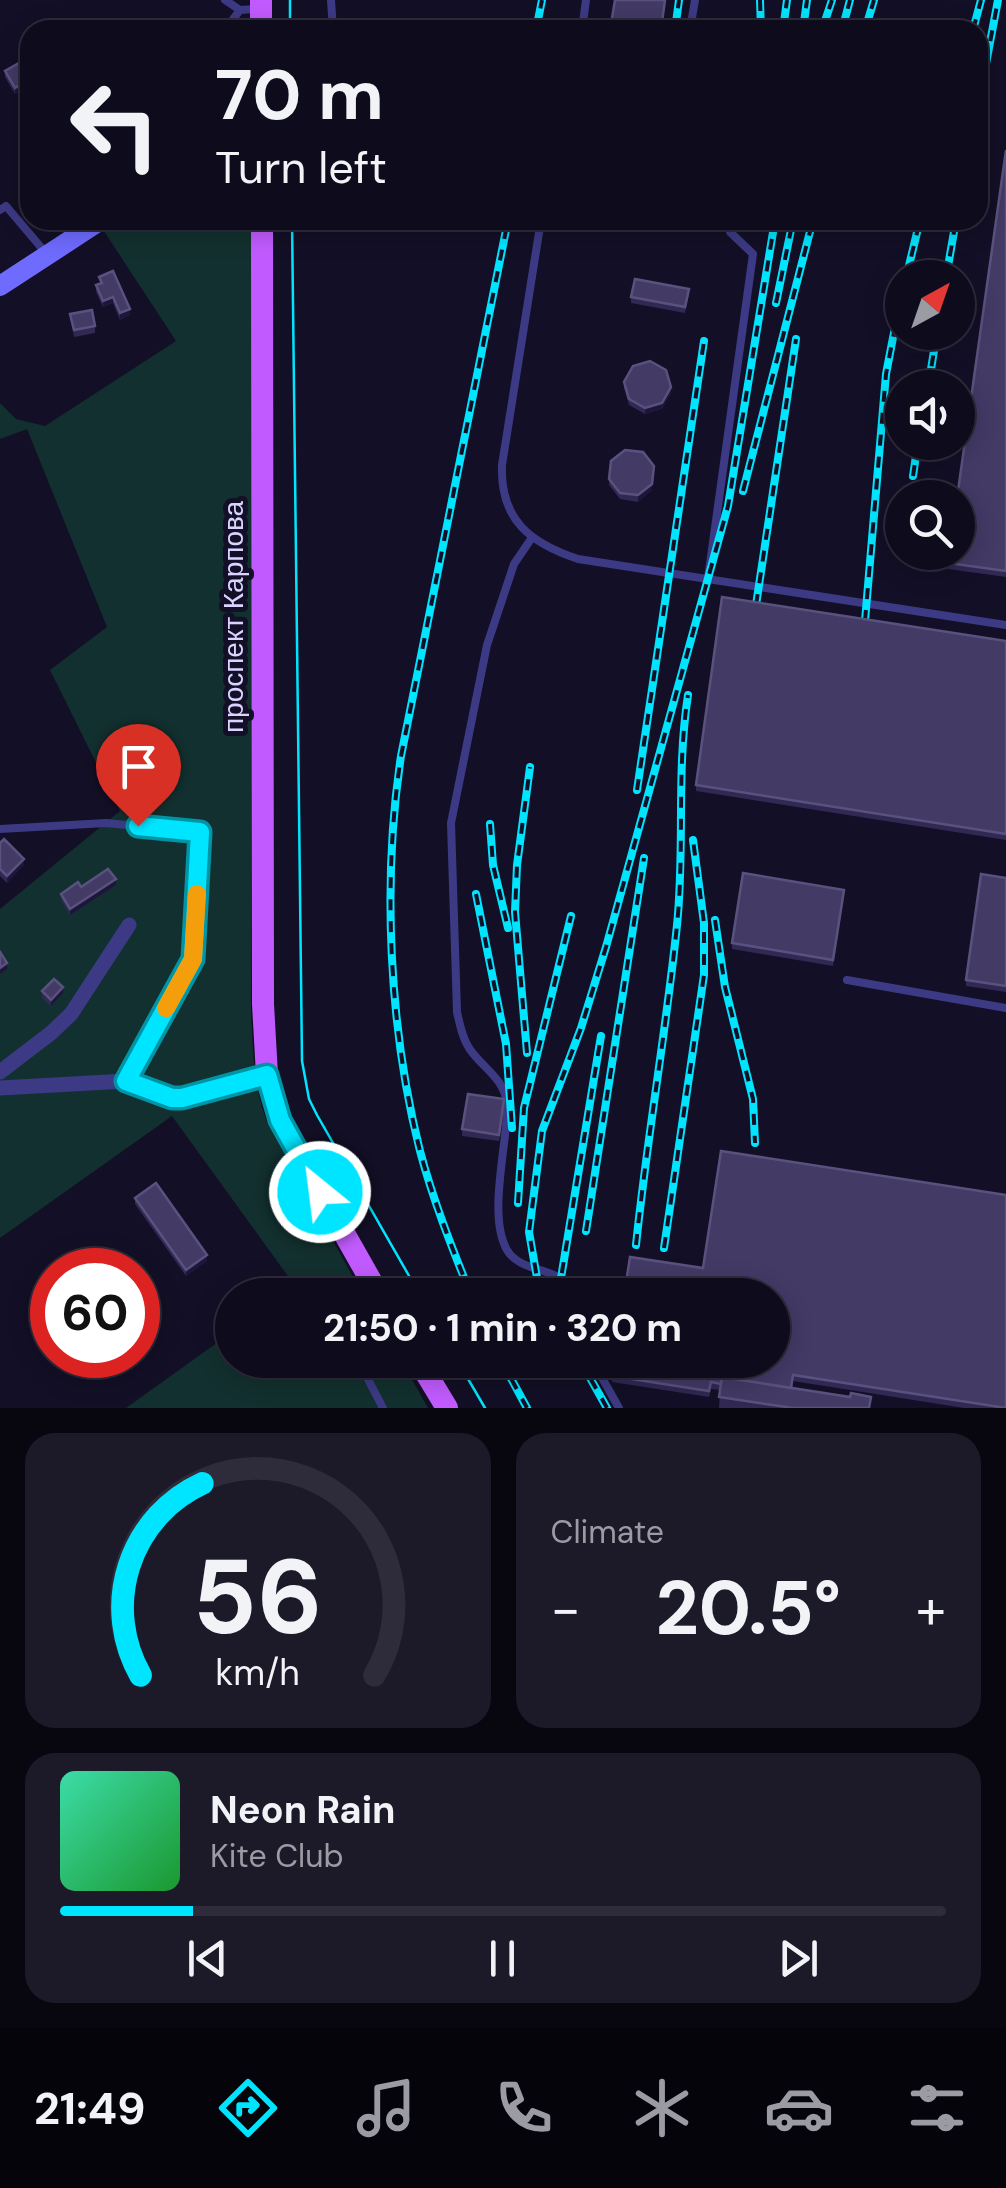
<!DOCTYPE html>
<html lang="en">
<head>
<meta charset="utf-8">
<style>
	:root { --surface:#0e0b1c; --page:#1c1929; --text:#f1f3f6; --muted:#9b9ba3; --line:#2e2b3b; --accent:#00e5ff }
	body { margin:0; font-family:"DM Sans",sans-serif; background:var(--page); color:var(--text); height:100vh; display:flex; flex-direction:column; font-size:38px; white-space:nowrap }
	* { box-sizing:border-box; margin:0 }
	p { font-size:32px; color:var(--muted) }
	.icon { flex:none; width:55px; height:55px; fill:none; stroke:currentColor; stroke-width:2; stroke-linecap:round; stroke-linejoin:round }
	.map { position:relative; height:1408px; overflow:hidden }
	.side { display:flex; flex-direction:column; gap:25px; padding:25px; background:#08060f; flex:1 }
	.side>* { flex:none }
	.guide { position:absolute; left:20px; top:20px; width:968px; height:210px; border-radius:30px; box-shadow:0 5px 25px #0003,0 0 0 2px var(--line); background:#0e0b1c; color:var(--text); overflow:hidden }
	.needle { width:65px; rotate:40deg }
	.tools { position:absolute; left:885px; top:260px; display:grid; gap:20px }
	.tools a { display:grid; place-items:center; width:90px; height:90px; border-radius:50%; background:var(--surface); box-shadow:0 5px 25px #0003,0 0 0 2px var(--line); font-size:50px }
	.speed { position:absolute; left:30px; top:1248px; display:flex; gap:20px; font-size:50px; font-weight:700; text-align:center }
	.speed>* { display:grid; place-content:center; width:130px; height:130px; border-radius:50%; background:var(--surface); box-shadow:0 5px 25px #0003,0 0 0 2px var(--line); line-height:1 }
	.speed .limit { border:15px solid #d22; background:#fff; color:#111 }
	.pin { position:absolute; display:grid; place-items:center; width:85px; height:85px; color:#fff; margin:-102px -42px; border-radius:50% 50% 50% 0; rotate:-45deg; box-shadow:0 0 10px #0007 }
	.pin .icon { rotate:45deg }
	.me { position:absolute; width:110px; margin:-55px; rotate:331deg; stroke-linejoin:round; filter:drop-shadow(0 0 8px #0008) }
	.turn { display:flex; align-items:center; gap:35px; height:210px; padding:0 30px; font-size:45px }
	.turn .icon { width:130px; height:130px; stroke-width:2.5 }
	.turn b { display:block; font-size:70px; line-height:85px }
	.big { font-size:75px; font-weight:700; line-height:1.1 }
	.side .tile { flex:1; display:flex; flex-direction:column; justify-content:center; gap:15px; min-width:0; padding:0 35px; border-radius:30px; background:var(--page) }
	.side .dial { align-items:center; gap:0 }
	.dial svg { height:260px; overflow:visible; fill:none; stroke:var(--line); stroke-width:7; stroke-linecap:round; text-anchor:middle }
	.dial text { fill:var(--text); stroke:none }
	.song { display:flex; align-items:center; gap:30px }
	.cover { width:120px; height:120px; border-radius:15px; background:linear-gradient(135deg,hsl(160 70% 55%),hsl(130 70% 35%)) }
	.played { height:10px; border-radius:5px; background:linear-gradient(90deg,var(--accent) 15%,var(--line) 15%) }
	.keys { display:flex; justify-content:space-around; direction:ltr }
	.heat { display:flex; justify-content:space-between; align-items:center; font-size:55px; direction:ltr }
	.side .tiles { flex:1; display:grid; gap:25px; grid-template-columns:1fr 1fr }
	.tile:last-child { grid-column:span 2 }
	.trip { position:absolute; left:215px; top:1278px; width:575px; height:100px; border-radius:50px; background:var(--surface); box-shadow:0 5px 25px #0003,0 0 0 2px var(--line); font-weight:700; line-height:100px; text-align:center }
	.tabs { display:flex; height:160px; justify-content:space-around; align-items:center; background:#06040b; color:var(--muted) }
	.tabs .icon { width:70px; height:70px }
	.tabs .current { color:var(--accent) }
	.tabs b { font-size:45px; color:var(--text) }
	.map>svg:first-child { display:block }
</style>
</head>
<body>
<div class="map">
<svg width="1006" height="1408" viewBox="0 0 1006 1408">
	<rect width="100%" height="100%" fill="#130f26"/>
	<path fill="#12302f" d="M101,220H254L251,1011C253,1049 253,1086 267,1121L363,1295H284L295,1286L172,1116L0,1238V909L120,811L50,670L107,627L27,429L0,439V403L16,419L45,426L176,341L98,222Z
		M232,1332V1360H401L428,1408H126Z"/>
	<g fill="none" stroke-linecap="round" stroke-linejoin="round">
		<path stroke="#3d3a85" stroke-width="8" d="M225,0L240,10L256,9
			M331,0L333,30
			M225,30L240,10
			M582,30L586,0
			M690,30L695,0
			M0,210L6,206L45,252
			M541,220L502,465C500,520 530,543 578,559L1006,625
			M531,539L514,564L487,645L451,823L457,1012C460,1025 462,1037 469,1048C481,1067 506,1079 507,1105C508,1143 487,1215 507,1250C521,1275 564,1265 574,1295
			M708,578L753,254L730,232L731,220
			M0,829L106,823L200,832L193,959L126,1080
			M847,980L1006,1008
			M324,1293L325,1295
			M358,1360L383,1408
			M592,1360L619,1408"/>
		<path stroke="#3d3a85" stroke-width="15" d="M0,1072L51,1033L71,1014L129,925
			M0,1088L126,1081L172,1098H182L267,1075"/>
		<path stroke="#6f6bff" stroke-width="20" d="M0,286L101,220"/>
		<path stroke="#c25bff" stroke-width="22" d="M261,0V30
			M262,220L263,1004L267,1075L280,1120L379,1295
			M418,1360L447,1408"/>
		<path stroke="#00e5ff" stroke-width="2.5" d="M290,0V30
			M292,220L302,1061L309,1099L317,1115L420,1295
			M457,1360L485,1408"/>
		<defs>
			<path id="rail" d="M760,0L761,30
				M536,30L542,0
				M675,30L679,0
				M783,30L787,0
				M803,30L807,0
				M822,30L832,0
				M842,30L850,0
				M865,30L874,0
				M973,30L981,0
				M978,106L998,0
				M906,278L920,220
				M946,278L956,220
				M776,303L793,220
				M928,388L937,332
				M913,476L918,442
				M743,491L813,220
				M756,605L796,339
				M865,621L886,374L902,291
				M637,790L704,341
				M490,824L493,865L508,928
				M476,894L506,1044L512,1128
				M715,920L725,987L753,1099L755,1143
				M527,1053L515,912L517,865L530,767
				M518,1203L524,1108L571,916
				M586,1231L644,858
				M636,1245C647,1138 666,1032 677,925C685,849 676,772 688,695
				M664,1248L704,975V923L693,840
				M471,1295C452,1248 433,1200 420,1151C389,1028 382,881 401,756L508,220
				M540,1295L529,1232L542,1131L581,1028L606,947L728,506L775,220
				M562,1295L561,1278L601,1036
				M501,1360L527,1408
				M580,1360L607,1408"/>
		</defs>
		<use href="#rail" stroke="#00e5ff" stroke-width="8"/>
		<use href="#rail" stroke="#130f26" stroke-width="4" stroke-dasharray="11" stroke-linecap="butt"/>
	</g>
	<path fill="#312854" d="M5,71L28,86L15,94L5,77Z
		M1006,150V577L948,569Z
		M99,277L130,315L120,320L113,303L103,307L96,292V285L100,284Z
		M689,295L685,313L631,303V297Z
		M70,314L95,326V333L74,337Z
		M624,382L671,393L662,409L645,414L629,405L624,388Z
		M609,479L652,490L638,502L620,499L609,485Z
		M1006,641V840L696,791V785Z
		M0,843L24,865L7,883L0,876Z
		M1006,878V992L966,986V980Z
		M116,885L70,915L61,900V894L81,887Z
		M844,896L833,966L732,949V943Z
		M42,991L63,993L51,1006L42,998Z
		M504,1105L499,1141L462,1136V1129Z
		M135,1198L207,1261L186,1276L135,1204Z
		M772,1360L1006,1408H964L793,1381L792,1388L871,1408H719L720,1390L711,1389L709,1397L612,1382V1376Z"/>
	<path fill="#1d163a" d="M28,80V86L15,94V88Z
		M113,297V303L103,307V301Z
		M130,309V315L120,320V313Z
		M671,387V393L662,409L645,414V408Z
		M654,472L652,490L638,502V495Z
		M24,859V865L7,883V876Z
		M116,879V885L70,915V909Z
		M7,963V969L0,974V968Z
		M63,987V993L51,1006V1000Z
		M207,1255V1261L186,1276V1270Z"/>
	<path fill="#433a66" stroke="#5a527e" stroke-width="2.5" d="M615,0H665L661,30H610Z
		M30,36V48L28,49L23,40Z
		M19,63L28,80L15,88L5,71Z
		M1006,150V571L948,563L950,552H958L957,498Z
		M113,271L130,309L120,313L113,297L103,301L96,285L102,283L99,277Z
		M635,279L689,289L685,307L631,297Z
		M92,310L95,326L74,330L70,314Z
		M650,361L666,370L671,387L662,403L645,408L629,399L624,382L633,366Z
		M625,450L643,452L654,466L652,484L638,495L620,493L609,479L611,461Z
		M722,597L1006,641V834L696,785Z
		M4,839L24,859L7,876L0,869V843Z
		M108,869L116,879L70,909L61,894L78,882L81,887Z
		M743,873L844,890L833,960L732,943Z
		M981,874L1006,878V986L966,980Z
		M0,952L7,963L0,968Z
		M54,979L63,987L51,1000L42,991Z
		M468,1094L504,1099L499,1135L462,1129Z
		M721,1151L1006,1195V1408L793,1375L791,1388L722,1377L721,1384L711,1382L709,1391L612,1376L614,1360H772V1295H624L630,1257L703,1268Z
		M156,1183L207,1255L186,1270L135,1198Z
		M722,1377L850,1397L851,1393L871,1397L869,1408H793L719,1397Z"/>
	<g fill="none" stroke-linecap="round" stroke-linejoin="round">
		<defs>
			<path id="route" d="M138,826L200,832L193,959L126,1081L172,1098H182L267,1075L280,1120L320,1192"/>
		</defs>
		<use href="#route" stroke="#0095a6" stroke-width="25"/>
		<use href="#route" stroke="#00e5ff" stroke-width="18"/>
		<path stroke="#f59e0b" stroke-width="18" d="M166,1008L193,959L197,894"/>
	</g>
	<g text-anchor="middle" stroke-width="10" stroke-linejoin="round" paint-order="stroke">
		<g font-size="28" fill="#d9d4ff" stroke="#130f26">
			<text transform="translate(233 617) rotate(-90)" y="10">проспект Карпова</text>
		</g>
	</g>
</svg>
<div class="tools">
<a><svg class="needle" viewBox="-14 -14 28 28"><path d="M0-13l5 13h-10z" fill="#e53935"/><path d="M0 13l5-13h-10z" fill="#9b9ba3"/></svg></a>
<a><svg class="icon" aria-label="sound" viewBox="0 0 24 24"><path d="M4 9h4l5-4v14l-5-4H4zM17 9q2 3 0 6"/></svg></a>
<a><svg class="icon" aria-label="search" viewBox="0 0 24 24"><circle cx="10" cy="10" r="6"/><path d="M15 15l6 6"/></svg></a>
</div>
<div class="speed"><div class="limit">60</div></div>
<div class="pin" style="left:138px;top:826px;background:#d93025"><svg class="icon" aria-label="arrive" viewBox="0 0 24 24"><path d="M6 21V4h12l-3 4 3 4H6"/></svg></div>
<svg class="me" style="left:320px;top:1192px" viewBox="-20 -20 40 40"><circle r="17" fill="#00e5ff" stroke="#fff" stroke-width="3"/><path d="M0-11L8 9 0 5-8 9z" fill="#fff"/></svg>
<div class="trip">21:50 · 1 min · 320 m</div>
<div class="guide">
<div class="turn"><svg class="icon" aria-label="left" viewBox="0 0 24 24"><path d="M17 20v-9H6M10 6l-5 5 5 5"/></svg><div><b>70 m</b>Turn left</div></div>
</div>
</div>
<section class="side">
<div class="tiles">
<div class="tile dial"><svg viewBox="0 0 100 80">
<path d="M14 69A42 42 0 1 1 86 69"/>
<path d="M14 69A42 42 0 0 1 33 10" stroke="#00e5ff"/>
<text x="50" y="56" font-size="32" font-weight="700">56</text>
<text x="50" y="72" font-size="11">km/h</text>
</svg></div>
<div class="tile"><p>Climate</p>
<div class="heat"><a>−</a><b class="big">20.5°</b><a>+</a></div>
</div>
<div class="tile">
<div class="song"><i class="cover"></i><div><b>Neon Rain</b><p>Kite Club</p></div></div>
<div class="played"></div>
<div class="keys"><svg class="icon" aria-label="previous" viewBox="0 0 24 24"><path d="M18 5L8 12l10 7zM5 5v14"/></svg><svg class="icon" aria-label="pause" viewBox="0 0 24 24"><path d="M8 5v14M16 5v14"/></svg><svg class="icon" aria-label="next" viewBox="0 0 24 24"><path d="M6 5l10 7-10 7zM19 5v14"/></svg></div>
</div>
</div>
</section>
<nav class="tabs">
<b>21:49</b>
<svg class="icon current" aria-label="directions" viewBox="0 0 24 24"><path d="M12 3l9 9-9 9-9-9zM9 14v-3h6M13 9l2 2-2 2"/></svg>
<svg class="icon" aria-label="music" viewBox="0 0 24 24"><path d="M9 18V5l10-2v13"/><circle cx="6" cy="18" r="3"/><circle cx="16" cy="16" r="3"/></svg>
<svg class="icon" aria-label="phone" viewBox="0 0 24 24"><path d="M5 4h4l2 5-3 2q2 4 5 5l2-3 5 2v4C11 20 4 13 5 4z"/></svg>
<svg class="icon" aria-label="climate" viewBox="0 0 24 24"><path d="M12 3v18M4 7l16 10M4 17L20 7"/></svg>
<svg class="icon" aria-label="car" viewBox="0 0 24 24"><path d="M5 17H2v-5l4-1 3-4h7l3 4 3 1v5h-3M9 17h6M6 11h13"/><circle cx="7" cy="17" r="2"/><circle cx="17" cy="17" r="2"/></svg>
<svg class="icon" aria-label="filters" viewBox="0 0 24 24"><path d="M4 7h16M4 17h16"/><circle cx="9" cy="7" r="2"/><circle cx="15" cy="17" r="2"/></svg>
</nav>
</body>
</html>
